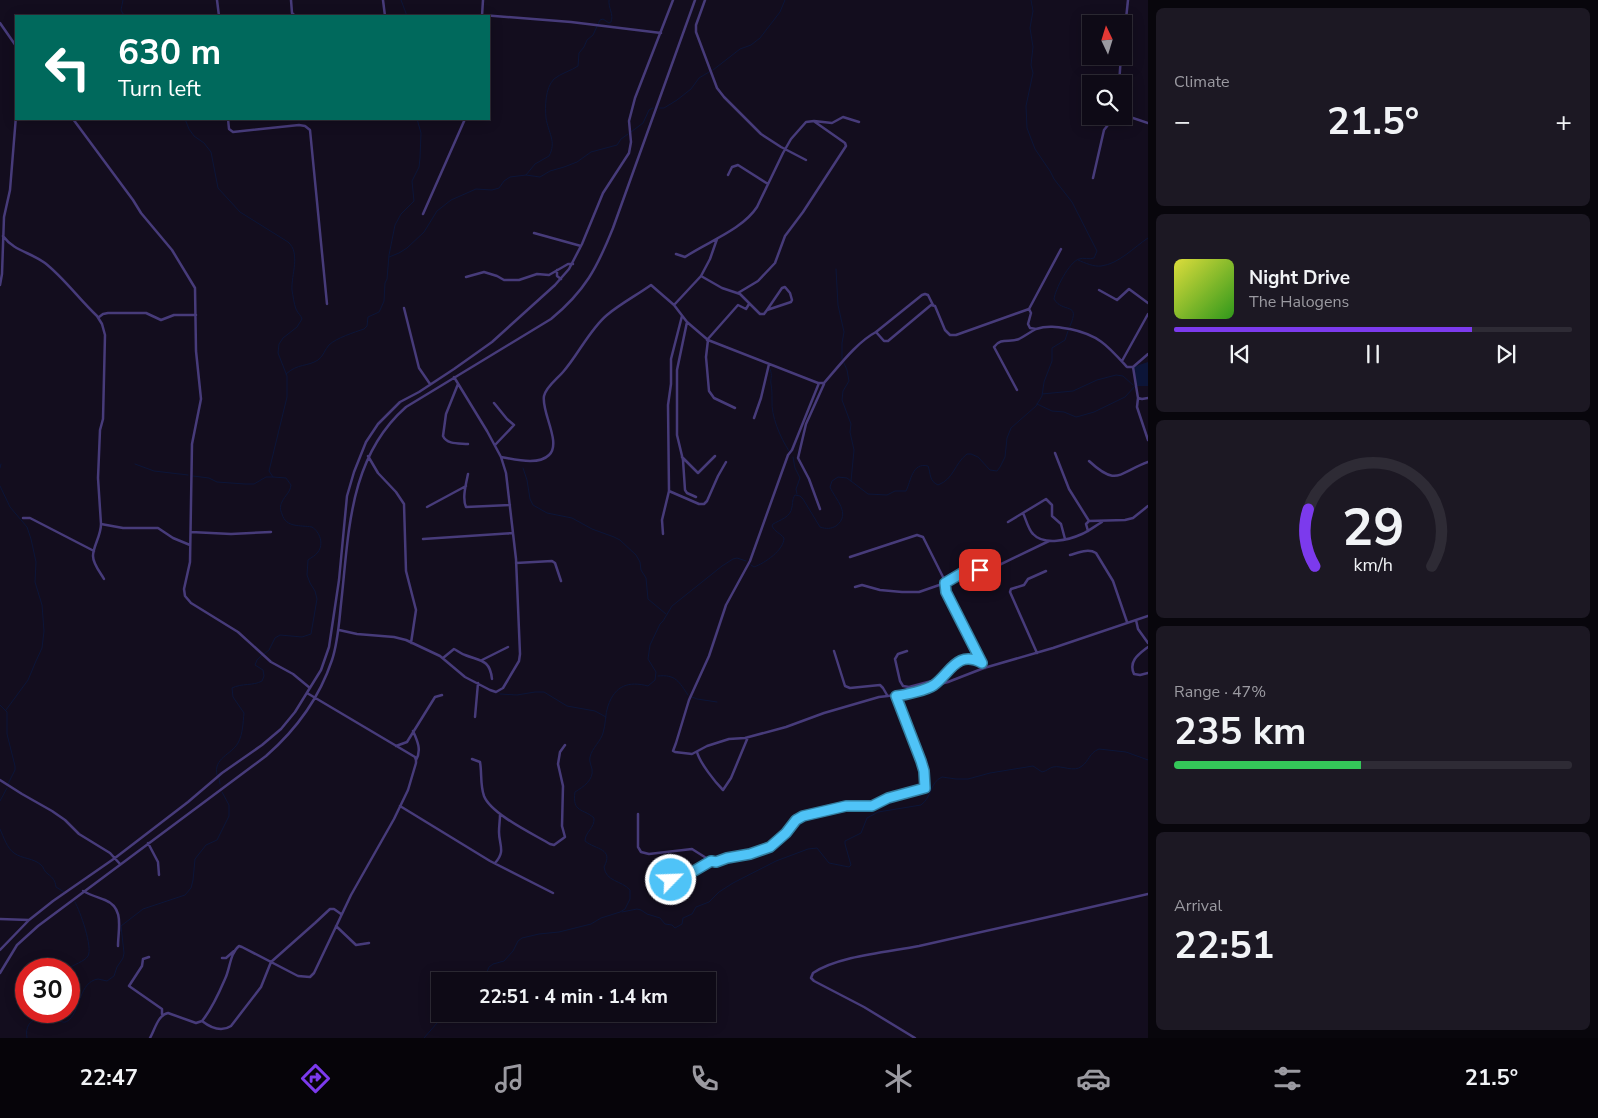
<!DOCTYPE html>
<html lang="en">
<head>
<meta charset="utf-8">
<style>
	:root { --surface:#0e0a16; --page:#1c1823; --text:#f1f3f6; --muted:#9b9aa1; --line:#2e2b35; --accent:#7c3aed }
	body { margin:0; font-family:"Nunito Sans",sans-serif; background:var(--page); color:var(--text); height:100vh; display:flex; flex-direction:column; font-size:19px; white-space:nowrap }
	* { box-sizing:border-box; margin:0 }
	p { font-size:16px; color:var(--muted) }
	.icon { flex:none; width:28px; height:28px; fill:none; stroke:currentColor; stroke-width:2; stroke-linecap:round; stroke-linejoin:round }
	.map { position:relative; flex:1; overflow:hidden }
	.details { display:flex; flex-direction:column; gap:8px; padding:8px; background:#08060c; width:450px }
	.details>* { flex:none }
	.guide { position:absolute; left:15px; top:15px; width:475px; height:105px; border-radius:0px; box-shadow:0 2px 12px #0003,0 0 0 1px var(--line); background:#00695c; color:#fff; overflow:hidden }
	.needle { width:32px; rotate:356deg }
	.buttons { position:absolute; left:1082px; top:15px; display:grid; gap:10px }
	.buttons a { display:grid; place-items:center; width:50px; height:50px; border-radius:0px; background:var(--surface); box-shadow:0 2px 12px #0003,0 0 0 1px var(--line); font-size:25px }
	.speed { position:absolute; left:15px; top:958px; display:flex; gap:10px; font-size:25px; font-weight:700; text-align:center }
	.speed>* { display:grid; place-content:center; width:65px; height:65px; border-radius:50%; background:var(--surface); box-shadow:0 2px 12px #0003,0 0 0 1px var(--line); line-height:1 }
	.speed .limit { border:8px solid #d22; background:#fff; color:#111 }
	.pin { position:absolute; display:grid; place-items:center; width:42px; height:42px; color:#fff; margin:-21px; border-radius:10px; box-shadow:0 2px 8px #0006 }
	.me { position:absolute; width:55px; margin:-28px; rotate:66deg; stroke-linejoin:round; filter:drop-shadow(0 0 4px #0008) }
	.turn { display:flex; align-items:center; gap:18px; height:105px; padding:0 20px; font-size:22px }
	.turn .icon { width:65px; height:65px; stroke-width:2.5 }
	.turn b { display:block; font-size:35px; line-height:42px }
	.big { font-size:38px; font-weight:700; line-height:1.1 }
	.details .tile { flex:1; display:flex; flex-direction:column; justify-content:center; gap:8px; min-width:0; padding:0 18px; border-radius:8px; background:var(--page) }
	.details .dial { align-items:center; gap:0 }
	.dial svg { height:130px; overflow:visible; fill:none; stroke:var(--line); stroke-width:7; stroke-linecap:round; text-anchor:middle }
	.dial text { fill:var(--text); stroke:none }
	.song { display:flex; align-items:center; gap:15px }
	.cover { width:60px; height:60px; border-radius:8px; background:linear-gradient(135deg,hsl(60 70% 55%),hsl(110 70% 35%)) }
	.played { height:5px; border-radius:2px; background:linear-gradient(90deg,var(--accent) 75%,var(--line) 75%) }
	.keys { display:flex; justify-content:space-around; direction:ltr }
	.heat { display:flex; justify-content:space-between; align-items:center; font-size:28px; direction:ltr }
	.charge { height:8px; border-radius:4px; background:linear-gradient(90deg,#34c759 47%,var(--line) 0) }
	.trip { position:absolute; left:431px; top:972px; width:285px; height:50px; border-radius:0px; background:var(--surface); box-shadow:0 2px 12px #0003,0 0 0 1px var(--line); font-weight:700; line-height:50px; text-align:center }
	.tab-bar { display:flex; height:80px; justify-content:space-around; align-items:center; background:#060409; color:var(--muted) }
	.tab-bar .icon { width:35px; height:35px }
	.tab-bar .on { color:var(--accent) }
	.tab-bar b { font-size:22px; color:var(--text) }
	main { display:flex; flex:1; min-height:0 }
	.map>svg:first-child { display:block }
</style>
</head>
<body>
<main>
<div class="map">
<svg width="1148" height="1038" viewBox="0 0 1148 1038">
	<rect width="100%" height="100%" fill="#130d1e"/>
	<path fill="#0c1538" d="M1148,362V386H1136L1133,367Z"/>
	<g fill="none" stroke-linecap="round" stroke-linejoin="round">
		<path stroke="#0c1538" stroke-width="1" d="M123,0L121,10L123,14L130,16
			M401,0L407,16
			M1031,0L1033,11L1030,28L1033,47L1031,65L1033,73L1026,106L1027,128L1035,149L1050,171L1054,179L1072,202L1097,251L1094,258C1089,260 1084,257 1079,259C1069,262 1055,290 1054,299C1063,314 1081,301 1070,326
			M135,16H139
			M713,70L740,49L751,45L760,38L780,12L785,0
			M660,108H664L677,100L691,89L699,78L709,72
			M185,119L189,129L194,136L204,143L211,152L218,188L240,212L288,242C301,253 291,275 292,290C293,296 294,304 296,309C298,314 301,315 302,319L297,327L283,338L279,344L278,353L287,376V397L269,471L273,477L286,478L291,485C290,493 285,495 282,502C280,505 280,510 282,514C286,528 300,525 312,527C320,532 324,544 318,552C315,556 312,557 308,560L307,575L310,583L315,591L317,599L311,634L302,637L280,635L275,638L269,650L264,654
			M631,132L643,123L649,110L653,108
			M526,175L540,177L550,171L564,167L577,162L591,152L617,145L621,139L628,134
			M389,257L399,253L407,248L424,232L437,211L451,200L476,189L492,190L499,188L504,181L510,177L526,175L535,164L549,156C557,142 548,132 546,118C545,107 545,88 554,79C561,73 571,71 578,66L579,53L584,47L587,40L593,35L600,20L603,19L609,23L611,22C614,14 608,8 609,0
			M1078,260C1085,263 1094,267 1101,266C1119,264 1134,247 1148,238
			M836,269L838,305L844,332L842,343V359
			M844,363L847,370L849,381L843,391L842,400L851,424L850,432L854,450L851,481
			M770,369C773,377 770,378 771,384C772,390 772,394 772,400C771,416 780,437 789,451
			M286,374C298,363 307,367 318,360C323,357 325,349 329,345C336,338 355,332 364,329L367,326L368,317L379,312L381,308L384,301L385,283L387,279L389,255L395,225L401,214L414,201L412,181L419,167L420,158L421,133L417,119
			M1042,394L1073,391L1097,380L1116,375L1123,376L1133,385
			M1037,404L1052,411L1064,412L1076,417L1080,416L1094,412L1125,397L1136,385
			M793,457L795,468L800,478L796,489L797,494
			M135,464L154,471L188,475
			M0,468L1,464
			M523,468L527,480L530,499L533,505L547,513L572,518L592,529L614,537L620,540L636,555L640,562L641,570L646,578L648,599L666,614
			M193,476L209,478L217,482L245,484H254L266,477H273
			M0,486L10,507L27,527L31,539L36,562L35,582L42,605L44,631L42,648L36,661L28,680L6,710
			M751,565L754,567C765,563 784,550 784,538C780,533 775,532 772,526L773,524C780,520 791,517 792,507C793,502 792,500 795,495L800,496L803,499L820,527C826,529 831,529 836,526C852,514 835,499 830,487L832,481L838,477L847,478L868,494L887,495L895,491H906C911,481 912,462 928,466C931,474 929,481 938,485C954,479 954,464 967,454H971L978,457L990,470L997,471L1000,467L1005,457L1007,438L1011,428L1036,406L1042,396L1044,382L1052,361V348L1065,340L1068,331
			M658,676C676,674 679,682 688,695
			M500,694L517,695L535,692H544L567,706L595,711L606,717
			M692,697L697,699L717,702
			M0,705L7,712V734L15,766V770L8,784
			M217,775C213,758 231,755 238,743C243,734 243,722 244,713L233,697L232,688C242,683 253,686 262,681L264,676L263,670L255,665L257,660L262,655
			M219,778L220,784
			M0,801L7,788
			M0,829C4,838 7,848 14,853C22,859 34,858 41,865C44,867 44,872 48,874C53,878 55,880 56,887L64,892
			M622,912L637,909L641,910L647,914L660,918L665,924L672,925L675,928L682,924L683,918L692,914L696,907L709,902L719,892L733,883L776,861L808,849L817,848L829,863L849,867L851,865L845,844V841L861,833L867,818L878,812L921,805C932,797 930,782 942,777L956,779H968L990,773L1033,766L1042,772C1047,771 1049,768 1053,767C1062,765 1074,773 1082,766C1089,761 1089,753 1099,749L1126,752L1148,760
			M68,969C74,964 84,962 88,956C93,947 80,911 75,902
			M483,981L489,967L493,964L504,961L513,951L518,941L522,938L539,934L559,932L591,924L601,918L620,912L625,909L630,899V890C621,880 606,882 604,867C614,848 596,850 585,841C585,832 595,828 594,818C583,808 572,813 575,792C583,787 594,780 592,769C591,765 589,761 590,757C592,748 601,741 603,733C606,724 605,714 608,706C615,685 629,681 648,686L655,680L656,672L648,659L650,645L660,624L663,621L672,606L722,566L733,559L737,558L746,561
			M27,1038C25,1027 29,1021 40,1017C43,1016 48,1015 51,1016C58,1018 62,1026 69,1020C81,1009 79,982 98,979L107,981L114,976L117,967L123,958L124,953L121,926L143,909L185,895L191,888L193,880L195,859L206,845L217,840L229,816V805L222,792
			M424,1038L437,1023L452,1014"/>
		<path stroke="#473b7a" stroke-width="2.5" d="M217,0L219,16
			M291,0L292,13L295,16
			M383,0L385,16
			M705,0L696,25V32L717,88L724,97L761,134L781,147L806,160
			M482,15L571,22L661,33
			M482,16L483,0
			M0,23L16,46
			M1124,38L1128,0
			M1119,84L1121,56
			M1124,115L1148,123
			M73,119L133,200L141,213L172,250L195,288L196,351L201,399L192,444L190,562L184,589L185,596L191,603L238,632L271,662L293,674L310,688
			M228,119L229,129L233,132L299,125L305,126L310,130L327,304
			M728,175L732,167L738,165L768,184
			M1093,178L1104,130L1115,116
			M423,214L465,119
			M534,233L581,246
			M3,236C14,251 30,252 45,263C64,278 79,299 97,316L102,324L105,335L103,419L100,430L98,478L101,524L123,528H158L173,538L190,545
			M676,254L685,257C707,242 742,230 757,207L783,153L791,139L806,122L814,121L832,123L843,117L859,122
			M557,270V276L561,279
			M701,276L722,288L740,294L760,314H764L767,310L782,288L785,287L790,293L792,300L791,302L767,310
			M466,277L484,272L497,276L504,280H519L537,274L549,275L568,264H573
			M0,285L2,274L4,217L10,190L16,116
			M1099,290L1117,300L1129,289L1148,303
			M738,293L758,281L775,263L785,236L803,212L846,146L845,143L815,122
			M674,305L701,276L710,259L717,239
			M404,308L419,368L430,384
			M1029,309L1061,249
			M99,317L103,314L108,313H146L161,320L174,315H196
			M687,322L677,370V435L683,460L685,490L687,493L696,497
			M876,332L922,295L925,294L928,295L933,305
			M707,340L738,305L746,309L749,304
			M708,340L706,357L709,391L714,398L735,408
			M1122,361L1148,314
			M1133,367L1138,398L1137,407L1148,440
			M1133,367L1148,354
			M819,383L792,450L788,455L750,561L726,605L709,656L689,700L676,743L673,751L675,752L692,754L707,746L729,739L745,738L786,727L824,713L879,697L905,694L948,682L984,668L1053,648L1148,616
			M458,384L446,414L443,436C447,445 460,443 468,444
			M1017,390L994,347C1001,337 1010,343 1019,339C1025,336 1030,332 1036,329C1048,325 1058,327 1070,329C1099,335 1108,346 1127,367H1133
			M1138,398L1142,399L1148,398
			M494,403L507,419L514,425L495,445
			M754,418L761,398L769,364
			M1055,453L1069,489L1089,521L1125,520L1133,518L1148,506
			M368,456L378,473L396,492L404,504L406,571L416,610L411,643
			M501,457C514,459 538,466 549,455C562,443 541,412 544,396C546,387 557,379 563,372C578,355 590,329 607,315C620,304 637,295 651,285L674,305L687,322L708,340L818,383H824C839,366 857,342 876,332L884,341H888L931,305L935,306L945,330L950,335H956L1029,309L1031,313L1028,324L1030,328L1036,329
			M682,457L698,473L715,456
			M1089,461C1117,487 1118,473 1148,462
			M468,474C466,484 462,498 466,507L510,505
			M669,491L699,504H704L707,501L718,476L726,462
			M427,507L466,486
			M820,509L809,479L798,458L806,424L824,384
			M1023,513C1026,519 1028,529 1033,534C1044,546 1069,540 1082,534C1089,531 1095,526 1102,522
			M23,518H30L94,551
			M1008,522L1046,499L1052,505V516L1061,524L1065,539
			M101,524C101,536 93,546 93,556C93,564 100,572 104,579
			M1088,531L1086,524L1089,521
			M191,532L231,534L271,532
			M663,534L662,520L669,491L668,405L671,384V359L682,316
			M423,539L513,533
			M1070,555C1078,553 1088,548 1096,553L1113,581L1127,622
			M850,557L917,535L923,537L943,577L946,592L982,663
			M516,563L552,561L555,563L561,581
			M855,587L862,585L880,590L902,592H919L945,583L962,573L993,568L1049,541
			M1136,620L1138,629L1148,643
			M339,630L357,634L394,637L406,640L440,656L465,677L490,690L496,692L503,688L519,661L520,654L516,559L506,473L501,457L487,431L454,377
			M1148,647C1139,654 1128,661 1134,674L1140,675L1148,673
			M834,651L845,686L850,688L880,685L883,688L887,695
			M907,651L898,654L895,659L900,681L903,686L909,687L939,679
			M1037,653L1010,592L1011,589L1024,585L1028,579L1046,571
			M443,658L454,649C458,651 461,654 465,655C480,661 490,659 492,679
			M482,660L508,647
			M935,684C945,673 960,653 977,660C982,662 984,664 985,668
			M475,717L478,683
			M413,731C417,740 422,750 416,760
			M396,746L407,742L435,697L442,695
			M697,752C700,763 715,782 723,790L731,778L748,737
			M472,759L480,762C482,773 480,785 484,796C491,814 533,834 550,844L554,845L565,837L562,826L563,786L558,764L560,752L565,745
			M0,780L22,794L52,811L65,820L79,834L110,853L120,864
			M400,806L490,861L553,893
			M638,814V847L641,852L649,854L692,849L711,861
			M148,843L158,862L159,875
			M495,863C506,851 499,845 499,832C499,826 500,820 500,815
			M669,881L682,878L711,861L717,862L727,858L750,854L770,847L786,833L796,820L803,816L846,806H872L888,798L925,788L924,771L921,761L896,696
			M83,891C90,895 97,897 105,900C125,908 118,929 118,946
			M0,919L29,920
			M336,926L356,945L369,943
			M0,950L29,920L53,901L115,858L188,802L222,773L262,745L281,729L295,712L321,670L329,647L339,580L347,496L354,472L366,442L378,424L400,402L419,392L454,369L492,342L555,285L569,269L582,244L603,193L629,153L631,142L629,121L635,98L673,0
			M149,957L143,959L142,966L129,986L162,1009V1014
			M222,958H226L234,951
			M0,973L17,945L38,926L266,756C297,729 319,699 332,660C338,642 339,623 341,604C349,534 348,458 406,407L551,319C585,291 597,268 613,228L695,0
			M202,1021C211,1028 222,1032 231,1026L261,987L271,962L315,923L330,909H334L341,914
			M150,1038C155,1029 158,1015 168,1013L196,1023L202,1021C212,1009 219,993 225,979C230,969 230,953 239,946L242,947L298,976L310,977L314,973L351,895L394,819L408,790L416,763V760L415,757L307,693
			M915,1038L864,1007L814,981L811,978L813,973C838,956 888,952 919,946C995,929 1072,912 1148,894"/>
	</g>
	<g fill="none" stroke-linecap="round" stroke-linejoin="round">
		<defs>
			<path id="route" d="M671,880L682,878L711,861L716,862L727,858L750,854L770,847L786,833L796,820L803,816L846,806H872L888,798L925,788L924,771L921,761L896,696C905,695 927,690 934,685C951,672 957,650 982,663L946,592L945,583L962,573L980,570"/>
		</defs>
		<use href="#route" stroke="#337fa1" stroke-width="12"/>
		<use href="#route" stroke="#4fc3f7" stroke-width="9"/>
	</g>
</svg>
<div class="buttons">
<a><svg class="needle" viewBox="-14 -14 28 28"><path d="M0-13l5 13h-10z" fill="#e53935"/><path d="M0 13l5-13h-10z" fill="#9b9aa1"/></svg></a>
<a><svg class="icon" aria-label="search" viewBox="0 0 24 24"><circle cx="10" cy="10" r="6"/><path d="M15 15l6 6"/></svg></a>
</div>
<div class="speed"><div class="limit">30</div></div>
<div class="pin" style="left:980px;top:570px;background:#d93025"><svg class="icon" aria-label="arrive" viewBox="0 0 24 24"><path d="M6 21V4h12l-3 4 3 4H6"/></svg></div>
<svg class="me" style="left:671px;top:880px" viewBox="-20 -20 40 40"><circle r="17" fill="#4fc3f7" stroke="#fff" stroke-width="3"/><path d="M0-11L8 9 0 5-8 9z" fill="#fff"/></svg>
<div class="trip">22:51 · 4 min · 1.4 km</div>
<div class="guide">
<div class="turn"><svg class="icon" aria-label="left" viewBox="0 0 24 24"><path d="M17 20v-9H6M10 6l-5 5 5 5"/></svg><div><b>630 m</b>Turn left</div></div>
</div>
</div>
<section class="details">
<div class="tile"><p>Climate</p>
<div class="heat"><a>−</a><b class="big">21.5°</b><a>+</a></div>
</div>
<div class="tile">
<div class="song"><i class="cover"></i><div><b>Night Drive</b><p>The Halogens</p></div></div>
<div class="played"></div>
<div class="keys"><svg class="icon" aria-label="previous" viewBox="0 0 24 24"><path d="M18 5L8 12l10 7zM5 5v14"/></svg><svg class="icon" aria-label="pause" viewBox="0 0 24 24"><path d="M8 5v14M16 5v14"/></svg><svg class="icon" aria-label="next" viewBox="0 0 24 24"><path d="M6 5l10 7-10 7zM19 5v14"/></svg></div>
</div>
<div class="tile dial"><svg viewBox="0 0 100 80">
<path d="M14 69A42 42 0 1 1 86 69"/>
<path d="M14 69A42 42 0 0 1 10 34" stroke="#7c3aed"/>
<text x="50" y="56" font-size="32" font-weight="700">29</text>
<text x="50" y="72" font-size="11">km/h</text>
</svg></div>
<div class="tile"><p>Range · 47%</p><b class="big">235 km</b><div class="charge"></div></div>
<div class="tile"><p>Arrival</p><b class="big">22:51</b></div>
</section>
</main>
<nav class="tab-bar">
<b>22:47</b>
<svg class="icon on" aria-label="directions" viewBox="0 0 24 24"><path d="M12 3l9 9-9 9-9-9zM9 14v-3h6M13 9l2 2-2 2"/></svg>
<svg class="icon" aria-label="music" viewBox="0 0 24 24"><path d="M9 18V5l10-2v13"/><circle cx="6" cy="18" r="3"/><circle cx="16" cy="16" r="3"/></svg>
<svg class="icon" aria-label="phone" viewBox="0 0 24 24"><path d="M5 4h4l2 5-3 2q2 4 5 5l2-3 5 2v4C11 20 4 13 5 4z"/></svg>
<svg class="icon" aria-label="climate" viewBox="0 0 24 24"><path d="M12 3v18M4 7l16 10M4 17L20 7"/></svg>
<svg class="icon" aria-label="car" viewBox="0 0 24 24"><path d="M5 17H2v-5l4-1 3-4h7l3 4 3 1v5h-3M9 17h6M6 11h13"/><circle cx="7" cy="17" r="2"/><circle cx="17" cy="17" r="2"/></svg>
<svg class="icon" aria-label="filters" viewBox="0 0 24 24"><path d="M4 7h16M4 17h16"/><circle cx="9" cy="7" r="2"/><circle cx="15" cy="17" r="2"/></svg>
<b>21.5°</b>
</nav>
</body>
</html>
